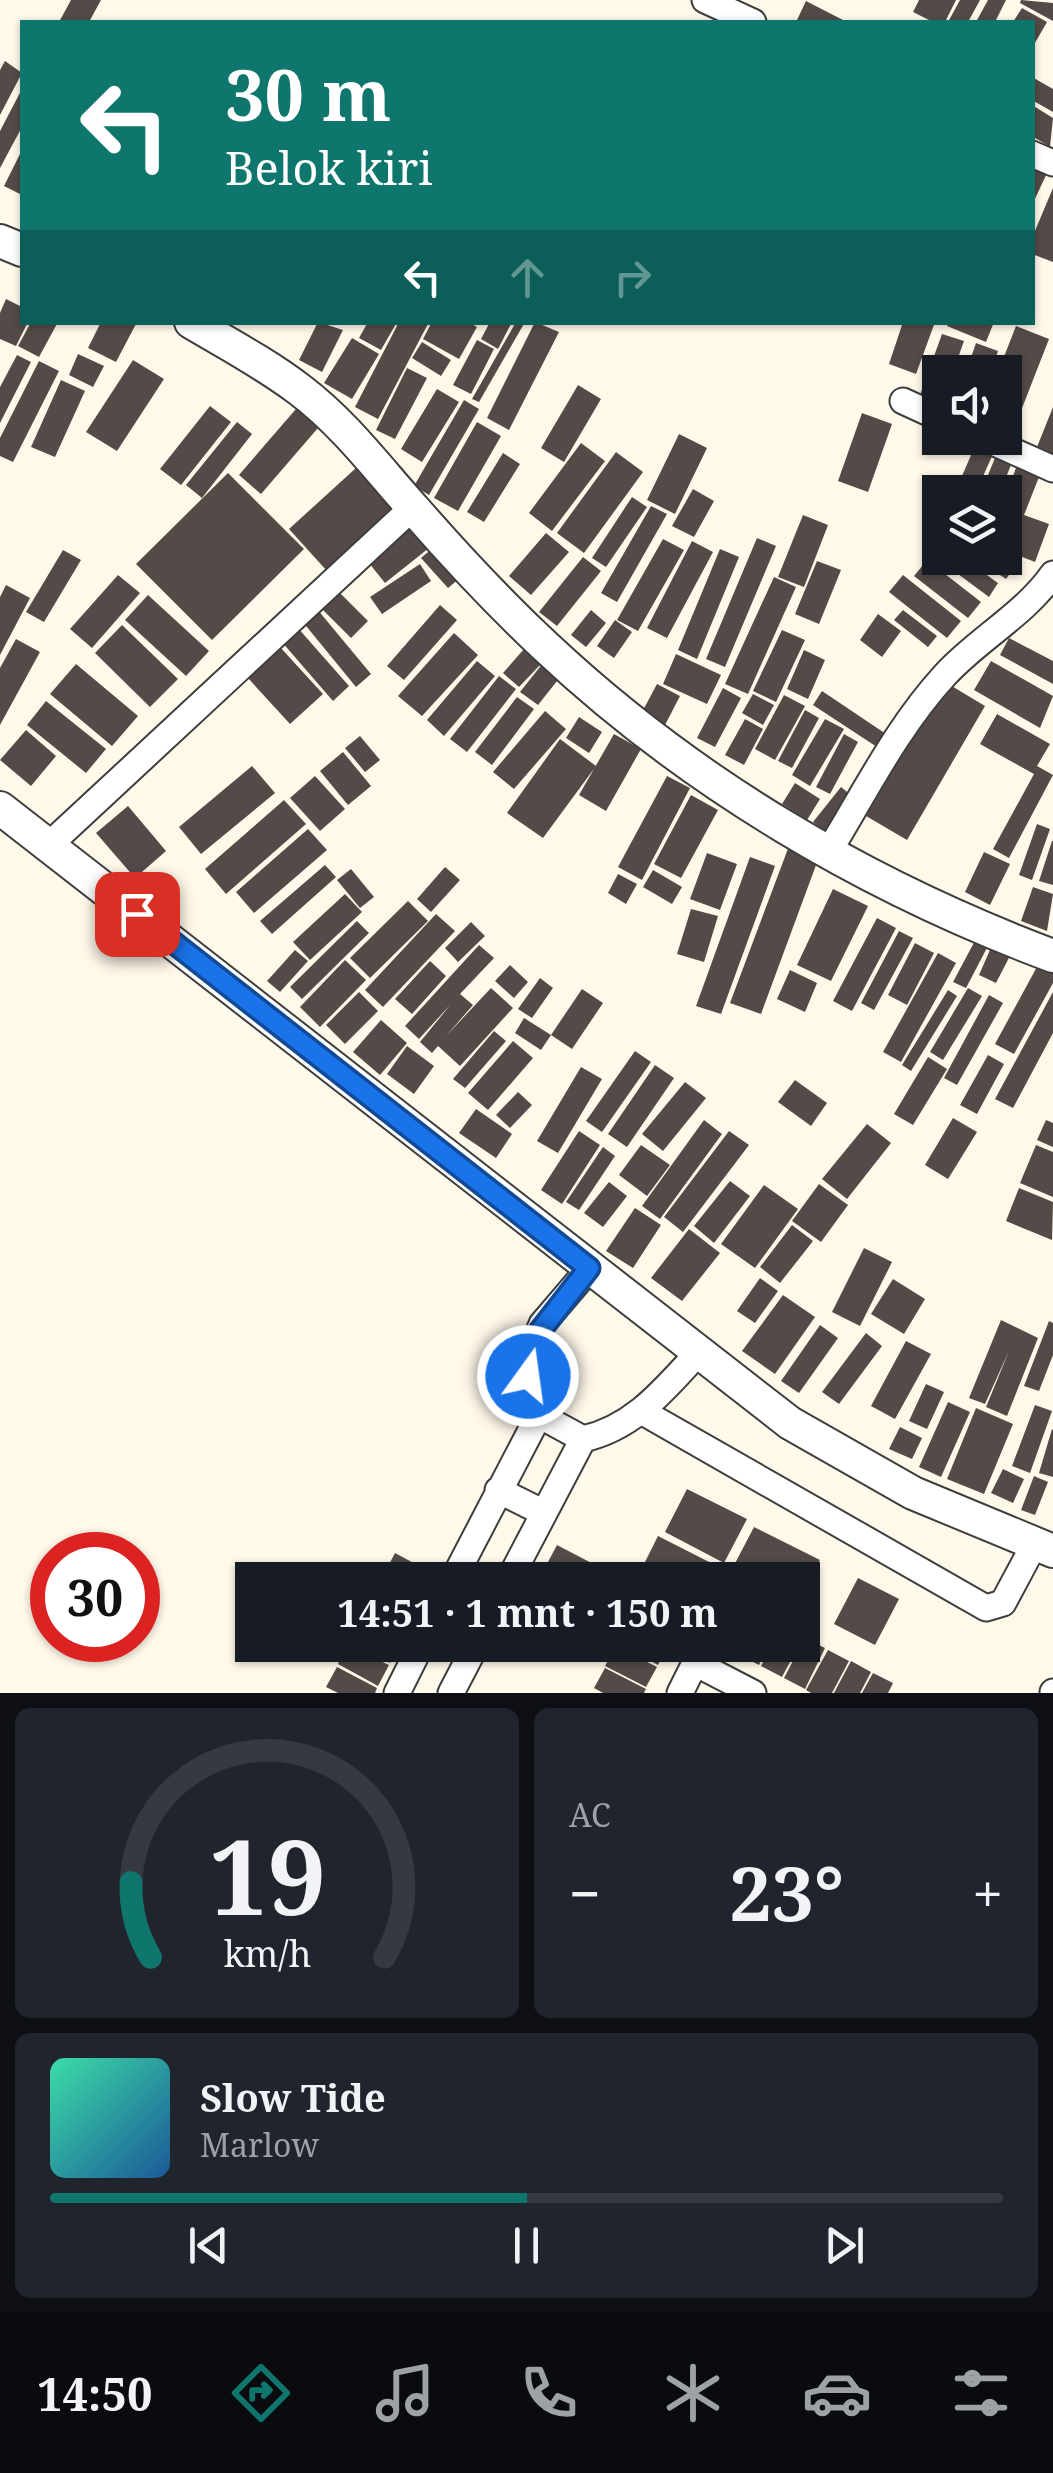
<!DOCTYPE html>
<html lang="id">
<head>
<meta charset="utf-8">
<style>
	:root { --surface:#171b24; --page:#20242c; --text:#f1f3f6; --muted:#9ea1a6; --line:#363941; --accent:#0f766e }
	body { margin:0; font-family:"Noto Serif",serif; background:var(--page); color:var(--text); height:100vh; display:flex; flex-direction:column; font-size:38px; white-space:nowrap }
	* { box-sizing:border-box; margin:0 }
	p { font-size:32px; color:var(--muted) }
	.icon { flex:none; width:55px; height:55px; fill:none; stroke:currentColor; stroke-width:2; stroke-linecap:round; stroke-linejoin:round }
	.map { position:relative; height:1693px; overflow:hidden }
	.side { display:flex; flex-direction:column; gap:15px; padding:15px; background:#0d0f14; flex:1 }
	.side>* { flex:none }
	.hud { position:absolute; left:20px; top:20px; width:1015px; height:305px; border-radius:0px; box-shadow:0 2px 8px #0004; background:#0f766e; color:#fff; overflow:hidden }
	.tools { position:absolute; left:922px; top:355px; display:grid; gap:20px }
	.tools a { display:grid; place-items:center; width:100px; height:100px; border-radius:0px; background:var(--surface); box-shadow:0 2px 8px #0004; font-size:50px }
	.speed { position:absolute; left:30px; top:1532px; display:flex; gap:20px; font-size:50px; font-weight:700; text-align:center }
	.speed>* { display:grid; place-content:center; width:130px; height:130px; border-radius:50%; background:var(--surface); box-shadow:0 2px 8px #0004; line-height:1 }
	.speed .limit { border:15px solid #d22; background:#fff; color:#111 }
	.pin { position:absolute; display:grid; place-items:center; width:85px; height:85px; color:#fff; margin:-42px; border-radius:20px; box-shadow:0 5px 15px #0006 }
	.me { position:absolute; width:110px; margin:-55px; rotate:14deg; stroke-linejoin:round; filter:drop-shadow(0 0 8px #0008) }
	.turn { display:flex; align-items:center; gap:35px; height:210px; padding:0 40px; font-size:45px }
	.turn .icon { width:130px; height:130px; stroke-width:2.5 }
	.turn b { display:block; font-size:70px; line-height:85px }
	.lanes { display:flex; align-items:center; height:95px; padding:0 40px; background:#0003; justify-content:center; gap:50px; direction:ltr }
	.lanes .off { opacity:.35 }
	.big { font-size:75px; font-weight:700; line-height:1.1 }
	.side .tile { flex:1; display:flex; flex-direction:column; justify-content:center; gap:15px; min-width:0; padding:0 35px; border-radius:15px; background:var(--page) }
	.side .dial { align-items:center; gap:0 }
	.dial svg { height:260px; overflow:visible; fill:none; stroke:var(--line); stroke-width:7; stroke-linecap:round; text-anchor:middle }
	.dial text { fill:var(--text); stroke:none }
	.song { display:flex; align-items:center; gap:30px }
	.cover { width:120px; height:120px; border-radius:15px; background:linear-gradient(135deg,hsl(160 70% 55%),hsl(210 70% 35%)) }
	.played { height:10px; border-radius:5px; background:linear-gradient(90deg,var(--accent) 50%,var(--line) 50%) }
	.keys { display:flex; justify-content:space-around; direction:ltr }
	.heat { display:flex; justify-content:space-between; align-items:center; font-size:55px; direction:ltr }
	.side .tiles { flex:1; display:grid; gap:15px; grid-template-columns:1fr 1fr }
	.tile:last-child { grid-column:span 2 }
	.trip { position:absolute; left:235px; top:1562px; width:585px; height:100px; border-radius:0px; background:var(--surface); box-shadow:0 2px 8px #0004; font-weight:700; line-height:100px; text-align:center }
	.menu { display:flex; height:160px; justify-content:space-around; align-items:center; background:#090b0e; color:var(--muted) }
	.menu .icon { width:70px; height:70px }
	.menu .selected { color:var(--accent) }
	.menu b { font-size:45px; color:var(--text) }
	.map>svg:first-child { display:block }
</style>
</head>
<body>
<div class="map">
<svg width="1053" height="1693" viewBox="0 0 1053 1693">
	<rect width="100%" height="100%" fill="#fff9ea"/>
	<path fill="#544b48" d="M71,0H101L89,22H59Z
		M919,0H956L945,22H933L913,12Z
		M960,0H980L968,22H948Z
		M988,0H1006L995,22H976Z
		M1021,0L1053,3V21L1020,3Z
		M806,1L843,20L841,22H796Z
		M1022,8L1047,22L1032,48V22H1013Z
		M5,61L22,73L0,115V70Z
		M1032,77L1053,89V112L1032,100Z
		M22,89V127L0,168V131Z
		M1032,105L1053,118L1050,147L1032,136Z
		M22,150V195L4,186Z
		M1032,164L1048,171L1032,205Z
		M1053,188V262L1032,254V238Z
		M6,299L22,307V322H28L16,346L0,339V313Z
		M31,322H58L39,357L18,346Z
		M101,322H137L116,362L88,348Z
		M318,322L343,330L322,372L299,360Z
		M368,322H397L381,350L359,338Z
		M399,322H429L378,419L355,407Z
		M432,322H468L477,327L459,359L423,339Z
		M490,322H512L498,349L481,339Z
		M516,322H525L479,402L472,399Z
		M535,322L559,332L509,430L487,418Z
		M903,322H935L916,374L889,364Z
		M949,322H994L986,342L947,326Z
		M1016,326L1049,339L1010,439L1005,437V372H998Z
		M942,334L964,341L953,372H940V403L920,395Z
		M352,338L379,354L352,399L324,383Z
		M477,340L494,349L471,394L453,385Z
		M422,342L451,360L441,376L412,358Z
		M976,343L998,351L991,372H966Z
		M78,354L104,366L93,387L69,375Z
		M17,355L31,362L0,423V387Z
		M133,360L164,379L117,451L86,432Z
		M39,361L59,371L13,462L0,456V438Z
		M407,368L427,378L395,439L376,430Z
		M61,380L85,391L55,457L31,447Z
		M578,385L601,399L564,462L541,448Z
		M437,389L459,402L422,462L401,449Z
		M464,400L479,409L429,495L414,486Z
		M302,402L324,421L261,494L239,475Z
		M210,406L231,422L181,485L160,469Z
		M1053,407V459L1035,452Z
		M862,413L892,424L868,492L838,481Z
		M237,422L252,434L202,498L186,485Z
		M477,422L501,436L458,511L434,498Z
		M679,434L707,448L675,514L647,500Z
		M581,443L605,461L552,531L529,513Z
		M975,446L993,454L976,492H955Z
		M616,452L643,472L584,553L557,533Z
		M503,453L520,464L484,522L467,512Z
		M995,458L1011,465L1000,492H981Z
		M356,468L395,510L327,571L289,529Z
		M1016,468L1039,477L1024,515L1049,524L1035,562L1012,553L1022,526L1011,549L1005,546V497Z
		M228,473L304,549L212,640L136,564Z
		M693,489L714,501L694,537L672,526Z
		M632,497L647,507L606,567L592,558Z
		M651,506L667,514L617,602L601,593Z
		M803,515L828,525L804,587L778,577Z
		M408,523L429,548L385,583L365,558Z
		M546,533L569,552L531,595L509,576Z
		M757,538L776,546L725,667L706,659Z
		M663,539L684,550L638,631L617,620Z
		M692,541L713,552L667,638L647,628Z
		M434,547L460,578L448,588L421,558Z
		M720,549L739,557L697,659L678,650Z
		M63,550L81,560L44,622L26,612Z
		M940,550V558H963L998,583L989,597L935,557Z
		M583,557L601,571L557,626L539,612Z
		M974,558H1005L1016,565L1006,579Z
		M927,560L981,602L968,618L914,576Z
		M817,561L841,570L819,624L795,614Z
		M420,564L431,581L382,614L370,597Z
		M118,575L140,593L92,648L70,629Z
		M903,575L961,621L947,638L889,592Z
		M774,577L796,587L748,694L725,684Z
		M6,585L30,598L0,655V597Z
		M337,590L368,621L351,638L320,607Z
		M148,595L209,651L186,676L125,620Z
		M440,605L457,620L404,680L387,666Z
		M317,609L371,674L356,687L302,621Z
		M591,610L606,623L586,647L571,635Z
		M903,610L937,636L928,647L894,620Z
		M878,614L901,631L882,657L860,640Z
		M615,620L632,632L614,658L597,646Z
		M122,625L178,679L150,707L95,653Z
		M297,627L349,686L333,701L281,641Z
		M782,630L805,640L776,702L753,691Z
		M454,633L478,655L422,716L398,696Z
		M1009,638L1053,661V684L1000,655Z
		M16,639L40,652L0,725V668Z
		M280,647L323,694L290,724L247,677Z
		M524,649L541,664L519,687L503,673Z
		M804,650L825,660L808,699L787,689Z
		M676,654L721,675L707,704L663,684Z
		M477,661L495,676L444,736L427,720Z
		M991,661L1053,696L1040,728L974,690Z
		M543,663L561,676L538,705L520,692Z
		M76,664L138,716L112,746L50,694Z
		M499,676L516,689L467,752L450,739Z
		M945,682L985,706L907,840L866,816Z
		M657,684L680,696L664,727L641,714Z
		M723,688L741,698L715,747L697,738Z
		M822,691L889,736L880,749L813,705Z
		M753,694L774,705L763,725L742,713Z
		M784,695L805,706L775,760L755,749Z
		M517,697L534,709L492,765L475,752Z
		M46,701L106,749L86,773L27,725Z
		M805,710L819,718L792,768L778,761Z
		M545,711L566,729L514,789L493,772Z
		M997,714L1050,744L1037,766L1053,775L1009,858L993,849L1034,774L980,744Z
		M579,717L602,732L589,753L566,738Z
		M745,719L763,729L744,765L725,755Z
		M825,719L844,729L810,786L792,775Z
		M26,730L56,756L31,786L0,760Z
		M614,734L641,749L606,811L579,795Z
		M844,734L858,742L830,794L816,787Z
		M360,736L380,760L365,772L345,748Z
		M560,739L596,766L543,838L507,813Z
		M343,752L371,786L348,805L320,771Z
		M252,766L275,793L201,854L179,827Z
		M315,776L345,809L320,831L290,798Z
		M667,776L690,788L642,880L618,867Z
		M795,783L820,799L807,820L782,804Z
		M841,787L852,796L824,831L813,822Z
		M691,795L718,810L681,878L654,864Z
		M284,800L306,824L226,894L205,869Z
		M128,806L166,851L135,878L96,833Z
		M1037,824L1050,829L1032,880L1019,875Z
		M308,829L327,850L254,913L236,892Z
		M1052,841H1053V885L1039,881Z
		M789,846L819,857L761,1014L730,1003Z
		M984,852L1010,864L990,905L965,892Z
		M707,853L737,864L720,910L690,899Z
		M750,857L775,866L721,1014L696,1006Z
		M325,865L336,877L272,934L260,921Z
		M445,867L460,880L431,912L417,899Z
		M351,869L374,897L360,908L337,880Z
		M653,870L682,887L672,904L643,887Z
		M618,874L637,884L626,904L608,893Z
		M1033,887L1053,894L1047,931L1021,921Z
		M833,889L868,906L831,981L797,965Z
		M345,894L362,912L310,960L293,942Z
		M408,901L428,921L370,978L350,958Z
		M691,909L718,916L704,962L677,954Z
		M436,914L455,931L383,1007L365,990Z
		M877,918L896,928L852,1011L833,1001Z
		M357,921L369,933L302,999L290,987Z
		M471,922L485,936L458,962L445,948Z
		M899,931L913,938L874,1010L861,1003Z
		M977,937L989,944L966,988L953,982Z
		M915,943L934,953L907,1005L888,995Z
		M993,943L1012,952L996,983L979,975Z
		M479,945L494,958L460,994L473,1005L446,1036L491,988L513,1008L460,1066L438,1046L432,1053L420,1042L451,1004L419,1039L405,1026Z
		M295,950L308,961L280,992L267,981Z
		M938,953L956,963L901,1062L883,1052Z
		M345,960L366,980L320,1027L300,1007Z
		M430,961L446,976L412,1014L395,999Z
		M510,965L528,982L514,998L495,981Z
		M1038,965L1053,973V983L1014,1054L995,1044Z
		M790,970L817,983L805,1012L777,999Z
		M540,978L553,988L532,1018L518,1009Z
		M968,988L982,996L943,1060L930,1052Z
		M582,989L603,1003L572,1049L551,1035Z
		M948,990L957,996L911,1071L902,1065Z
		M359,992L378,1011L345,1044L326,1025Z
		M1053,992V1033L1013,1108L995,1099Z
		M989,995L1003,1003L957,1085L944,1078Z
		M524,1018L551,1035L541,1050L515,1033Z
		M381,1020L407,1043L380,1075L353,1052Z
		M494,1031L506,1041L465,1088L453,1079Z
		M513,1041L533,1058L488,1110L468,1093Z
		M407,1046L434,1066L414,1094L387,1074Z
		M635,1051L651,1062L602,1132L586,1121Z
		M988,1055L1004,1064L977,1114L960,1105Z
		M928,1057L947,1069L913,1125L894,1114Z
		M655,1065L674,1078L627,1147L608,1134Z
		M581,1067L602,1079L558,1153L537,1141Z
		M795,1080L827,1103L811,1126L778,1102Z
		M685,1082L706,1098L663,1151L642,1134Z
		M518,1092L532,1105L510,1128L496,1115Z
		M476,1109L512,1134L496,1158L459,1133Z
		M953,1118L977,1132L948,1179L925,1165Z
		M704,1120L722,1134L660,1219L642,1206Z
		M1046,1120L1053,1123V1147L1037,1140Z
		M867,1124L891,1143L847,1199L822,1179Z
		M579,1131L600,1145L562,1204L541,1190Z
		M729,1131L749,1145L683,1232L664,1217Z
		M641,1145L670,1165L647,1196L619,1175Z
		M1036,1145L1053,1152V1197L1020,1183Z
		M603,1147L615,1156L579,1210L566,1202Z
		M730,1181L750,1196L714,1243L694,1226Z
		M609,1182L627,1196L603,1227L584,1213Z
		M819,1184L848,1205L821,1242L792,1221Z
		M764,1185L798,1209L755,1268L721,1244Z
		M1019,1188L1053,1202L1052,1240L1006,1221Z
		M635,1208L661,1225L633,1268L606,1251Z
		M792,1225L813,1241L780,1283L760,1267Z
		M689,1229L720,1253L682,1301L651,1278Z
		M864,1248L892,1262L860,1326L832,1312Z
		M760,1278L778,1291L755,1323L737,1311Z
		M893,1279L925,1299L904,1334L871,1314Z
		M783,1295L815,1317L775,1374L742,1351Z
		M1001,1320L1038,1338L1007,1416L986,1407L1009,1351L985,1404L969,1398Z
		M1049,1321L1053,1323V1355L1039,1391L1024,1386Z
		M820,1325L838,1338L799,1393L781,1381Z
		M866,1333L882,1346L839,1404L822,1392Z
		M906,1341L931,1354L895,1419L871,1406Z
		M926,1384L944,1392L927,1429L909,1421Z
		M948,1402L970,1412L941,1477L919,1467Z
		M1035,1405L1052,1411L1030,1473L1012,1466Z
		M976,1408L1013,1424L984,1494L947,1479Z
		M900,1427L922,1438L912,1459L889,1449Z
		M1052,1429L1053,1430V1477L1039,1473Z
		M1003,1469L1024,1479L1013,1503L991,1493Z
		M1034,1476L1048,1482L1035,1515L1021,1510Z
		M687,1489L747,1519L724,1563L665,1532Z
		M754,1527L820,1560L802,1594V1580H749L731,1571Z
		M658,1536L721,1568L715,1580H671L643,1566Z
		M557,1545L624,1580L540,1577Z
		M395,1553L436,1575L433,1580H395L384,1574Z
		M858,1578L899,1599L875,1645L834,1624Z
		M805,1638L825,1648L805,1689L784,1678Z
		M347,1645L389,1665L378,1686L338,1664Z
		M354,1645H399L390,1663Z
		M619,1645H668L658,1665Z
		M719,1645H769L759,1665Z
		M772,1645H799L782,1677L761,1666Z
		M616,1646L657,1667L646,1687L605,1666Z
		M828,1650L849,1661L832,1693H811L806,1690Z
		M851,1661L871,1672L860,1693H834Z
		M337,1667L377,1688L375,1693H338L326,1687Z
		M605,1668L646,1689L644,1693H603L594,1688Z
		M873,1673L893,1683L888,1693H862Z"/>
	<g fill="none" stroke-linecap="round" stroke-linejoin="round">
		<defs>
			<path id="minor" d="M705,0L753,22
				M1032,154L1053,163
				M903,401L940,418
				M984,438L1053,469
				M49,845L412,508
				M829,851C865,792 898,726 945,675C978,639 1024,615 1053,574
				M589,1269L542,1324L527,1360L528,1389L539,1415L583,1439C633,1428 663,1391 697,1354
				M641,1411L986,1608L1003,1603L1034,1545
				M498,1490L544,1513
				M453,1580L539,1415
				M509,1580L583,1439
				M695,1663L753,1693
				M397,1693L421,1645
				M451,1693L476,1645
				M680,1693L704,1645
				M1053,1693V1692"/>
			<path id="tertiary" d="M0,241L22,250
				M191,322C228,344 266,364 300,390C345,424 378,469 415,510C456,557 500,604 546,647C691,783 866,886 1053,956
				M0,808L790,1423L913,1493L1053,1551"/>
		</defs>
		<use href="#minor" stroke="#3e3e3e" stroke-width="29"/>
		<use href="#tertiary" stroke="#3e3e3e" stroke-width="36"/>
		<use href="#minor" stroke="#fff" stroke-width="25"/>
		<use href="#tertiary" stroke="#fff" stroke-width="32"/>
	</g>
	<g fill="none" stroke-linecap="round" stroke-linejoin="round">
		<defs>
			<path id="route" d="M137,914L589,1268L533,1340L528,1376"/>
		</defs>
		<use href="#route" stroke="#114b97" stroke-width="25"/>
		<use href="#route" stroke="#1a73e8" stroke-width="18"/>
	</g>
</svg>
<div class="tools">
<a><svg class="icon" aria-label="sound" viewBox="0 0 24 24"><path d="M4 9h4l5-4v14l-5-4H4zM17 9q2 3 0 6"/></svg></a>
<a><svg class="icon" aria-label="layers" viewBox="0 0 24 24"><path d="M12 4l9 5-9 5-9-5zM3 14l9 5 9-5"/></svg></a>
</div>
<div class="speed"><div class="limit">30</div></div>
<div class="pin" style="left:137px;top:914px;background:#d93025"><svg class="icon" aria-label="arrive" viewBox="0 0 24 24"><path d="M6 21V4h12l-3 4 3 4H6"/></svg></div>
<svg class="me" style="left:528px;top:1376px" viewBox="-20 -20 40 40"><circle r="17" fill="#1a73e8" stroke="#fff" stroke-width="3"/><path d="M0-11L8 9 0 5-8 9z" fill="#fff"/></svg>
<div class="trip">14:51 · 1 mnt · 150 m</div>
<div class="hud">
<div class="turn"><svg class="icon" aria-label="left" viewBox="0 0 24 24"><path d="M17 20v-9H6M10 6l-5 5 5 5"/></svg><div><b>30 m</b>Belok kiri</div></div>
<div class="lanes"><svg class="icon" aria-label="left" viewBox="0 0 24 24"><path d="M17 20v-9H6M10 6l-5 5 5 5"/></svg><svg class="icon off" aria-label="ahead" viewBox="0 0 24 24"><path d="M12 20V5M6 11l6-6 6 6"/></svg><svg class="icon off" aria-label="right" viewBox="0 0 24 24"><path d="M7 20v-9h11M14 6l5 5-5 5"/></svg></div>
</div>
</div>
<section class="side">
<div class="tiles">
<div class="tile dial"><svg viewBox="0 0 100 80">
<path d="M14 69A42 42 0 1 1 86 69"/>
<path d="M14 69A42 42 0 0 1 8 46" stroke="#0f766e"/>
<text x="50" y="56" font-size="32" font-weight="700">19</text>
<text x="50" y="72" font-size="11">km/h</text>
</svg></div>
<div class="tile"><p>AC</p>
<div class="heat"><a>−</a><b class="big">23°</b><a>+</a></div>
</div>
<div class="tile">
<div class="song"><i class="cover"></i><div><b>Slow Tide</b><p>Marlow</p></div></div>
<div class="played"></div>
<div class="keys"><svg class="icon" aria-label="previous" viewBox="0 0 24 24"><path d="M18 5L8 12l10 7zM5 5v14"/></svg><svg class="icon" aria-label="pause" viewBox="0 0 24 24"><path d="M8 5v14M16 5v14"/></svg><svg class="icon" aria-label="next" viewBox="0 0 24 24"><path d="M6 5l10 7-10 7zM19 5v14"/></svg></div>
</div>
</div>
</section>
<nav class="menu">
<b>14:50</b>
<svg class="icon selected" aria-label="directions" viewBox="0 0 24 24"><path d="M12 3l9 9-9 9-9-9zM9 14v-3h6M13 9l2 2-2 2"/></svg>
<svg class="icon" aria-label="music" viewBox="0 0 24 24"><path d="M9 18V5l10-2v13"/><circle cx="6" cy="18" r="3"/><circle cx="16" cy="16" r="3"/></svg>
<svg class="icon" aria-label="phone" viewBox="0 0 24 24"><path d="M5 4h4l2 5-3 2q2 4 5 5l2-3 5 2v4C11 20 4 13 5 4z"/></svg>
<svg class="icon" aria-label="climate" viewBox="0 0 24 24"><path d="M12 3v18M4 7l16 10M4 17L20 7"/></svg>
<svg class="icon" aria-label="car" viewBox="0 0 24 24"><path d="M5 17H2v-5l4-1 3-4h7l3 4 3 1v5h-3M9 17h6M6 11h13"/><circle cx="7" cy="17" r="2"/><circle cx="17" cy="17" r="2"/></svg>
<svg class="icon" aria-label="filters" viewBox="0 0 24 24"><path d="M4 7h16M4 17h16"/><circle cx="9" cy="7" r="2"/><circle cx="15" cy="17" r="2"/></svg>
</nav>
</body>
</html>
